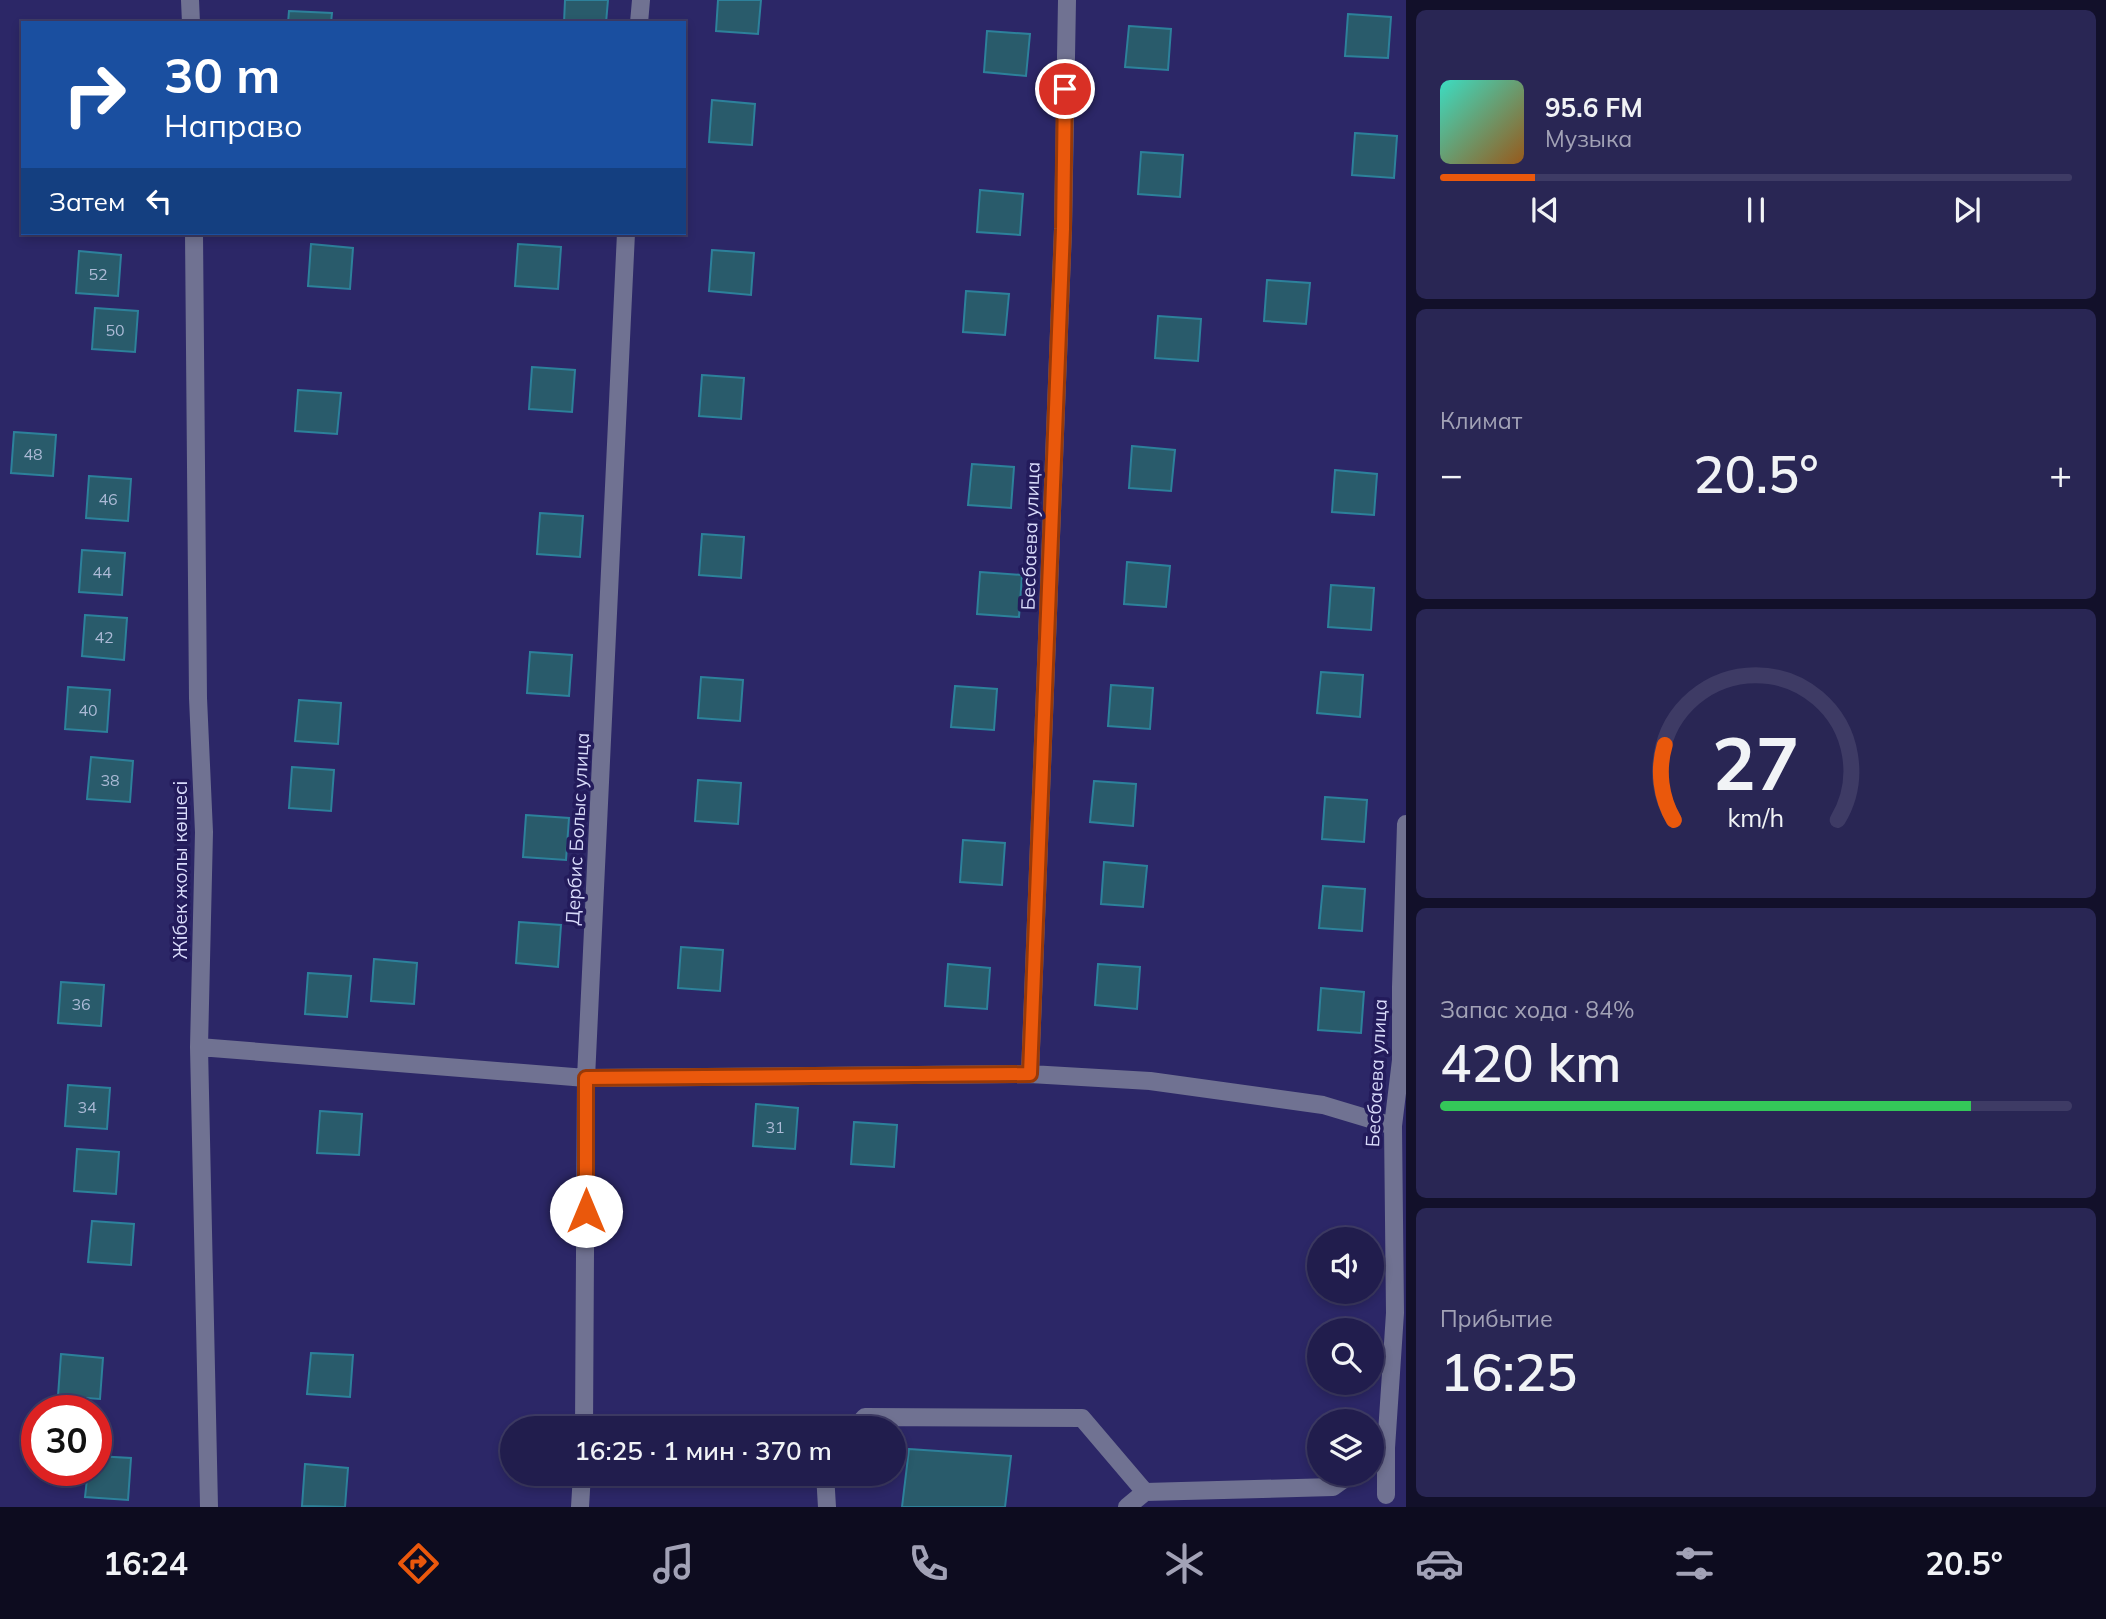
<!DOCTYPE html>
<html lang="ru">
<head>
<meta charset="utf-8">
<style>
	:root { --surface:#211d4d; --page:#292654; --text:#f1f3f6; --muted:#a2a2b6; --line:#3e3b65; --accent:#ea580c }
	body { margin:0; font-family:Mulish,sans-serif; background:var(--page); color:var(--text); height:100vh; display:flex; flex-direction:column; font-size:26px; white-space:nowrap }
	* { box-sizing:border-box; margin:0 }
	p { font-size:23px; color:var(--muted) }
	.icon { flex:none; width:38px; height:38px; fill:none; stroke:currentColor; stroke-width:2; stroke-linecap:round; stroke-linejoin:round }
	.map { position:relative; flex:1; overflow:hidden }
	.sheet { display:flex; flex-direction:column; gap:10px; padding:10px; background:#12102a; width:700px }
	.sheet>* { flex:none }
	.guide { position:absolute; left:21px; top:21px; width:665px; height:214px; border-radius:0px; box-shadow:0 4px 10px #0003,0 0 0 2px var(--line); background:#1a4fa0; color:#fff; overflow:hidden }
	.fabs { position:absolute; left:1307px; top:1227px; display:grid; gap:14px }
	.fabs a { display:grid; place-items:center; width:77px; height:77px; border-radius:50%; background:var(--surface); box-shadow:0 4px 10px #0003,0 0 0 2px var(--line); font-size:35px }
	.speed { position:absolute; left:21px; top:1395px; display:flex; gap:14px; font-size:35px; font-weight:700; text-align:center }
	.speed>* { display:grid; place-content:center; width:91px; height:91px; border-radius:50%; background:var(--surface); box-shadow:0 4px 10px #0003,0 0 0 2px var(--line); line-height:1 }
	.speed .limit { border:10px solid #d22; background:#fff; color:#111 }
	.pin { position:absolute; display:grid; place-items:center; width:60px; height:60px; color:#fff; margin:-30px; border:4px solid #fff; border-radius:50%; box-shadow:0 2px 7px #0007 }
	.me { position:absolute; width:77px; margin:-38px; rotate:0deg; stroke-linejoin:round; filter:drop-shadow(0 0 5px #0008) }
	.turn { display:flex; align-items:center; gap:24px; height:147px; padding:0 28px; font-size:32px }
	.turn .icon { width:91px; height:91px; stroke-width:2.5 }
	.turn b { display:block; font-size:49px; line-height:60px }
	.then { display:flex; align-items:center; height:66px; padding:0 28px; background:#0003; gap:14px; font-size:26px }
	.big { font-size:52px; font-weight:600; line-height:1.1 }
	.sheet .card { flex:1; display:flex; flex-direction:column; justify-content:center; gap:10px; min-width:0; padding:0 24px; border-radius:10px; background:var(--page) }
	.sheet .dial { align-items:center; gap:0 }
	.dial svg { height:182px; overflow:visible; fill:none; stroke:var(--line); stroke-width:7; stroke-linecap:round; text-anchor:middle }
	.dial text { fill:var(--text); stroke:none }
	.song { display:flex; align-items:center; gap:21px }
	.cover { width:84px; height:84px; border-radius:10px; background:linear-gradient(135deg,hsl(170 70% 55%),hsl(30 70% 35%)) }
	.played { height:7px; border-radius:4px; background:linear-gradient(90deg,var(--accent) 15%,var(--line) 15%) }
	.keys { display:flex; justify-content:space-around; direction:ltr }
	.heat { display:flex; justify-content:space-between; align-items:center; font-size:38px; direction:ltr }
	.charge { height:10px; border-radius:5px; background:linear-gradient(90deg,#34c759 84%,var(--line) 0) }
	.trip { position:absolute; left:500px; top:1416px; width:406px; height:70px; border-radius:35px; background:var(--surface); box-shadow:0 4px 10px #0003,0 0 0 2px var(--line); font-weight:600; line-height:70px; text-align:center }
	.tabs { display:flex; height:112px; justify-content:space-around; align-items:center; background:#0d0c1f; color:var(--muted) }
	.tabs .icon { width:49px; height:49px }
	.tabs .on { color:var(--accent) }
	.tabs b { font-size:32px; color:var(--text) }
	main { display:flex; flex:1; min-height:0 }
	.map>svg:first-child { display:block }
</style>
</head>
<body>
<main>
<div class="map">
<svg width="1406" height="1507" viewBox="0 0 1406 1507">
	<rect width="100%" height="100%" fill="#2c2767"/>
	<path fill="#295b6b" stroke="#2d819b" stroke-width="2" d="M565,0H608L606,23H564Z
		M718,0H761L758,34L716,31Z
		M289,11L332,13L331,23H288Z
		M1348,14L1391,17L1388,58L1345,56Z
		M1129,26L1171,29L1168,70L1125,67Z
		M987,31L1030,34L1026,76L984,72Z
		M712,100L755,104L752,145L709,142Z
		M1355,133L1397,136L1394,178L1352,175Z
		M1141,152L1183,155L1180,197L1138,194Z
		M980,190L1023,194L1020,235L977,232Z
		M311,244L353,248L350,289L308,286Z
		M518,244L561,247L558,289L515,286Z
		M712,250L754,253L751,295L709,291Z
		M79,251L121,255L118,296L76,293Z
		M1267,280L1310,283L1306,324L1264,321Z
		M966,291L1009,294L1005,335L963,332Z
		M95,308L138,311L135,352L92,349Z
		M1158,316L1201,319L1198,361L1155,358Z
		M532,367L575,370L572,412L529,409Z
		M702,375L744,378L741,419L699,416Z
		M298,390L341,393L337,434L295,431Z
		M14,432L56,435L53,476L11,473Z
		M1132,446L1175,450L1171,491L1129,488Z
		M972,464L1014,467L1011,508L968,505Z
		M1335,470L1377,474L1374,515L1332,512Z
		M89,476L131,479L128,521L86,518Z
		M540,513L583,516L580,557L537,554Z
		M702,534L744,537L741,578L699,575Z
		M82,550L125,553L122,595L79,592Z
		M1127,562L1170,566L1166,607L1124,604Z
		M980,572L1022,575L1019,617L977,614Z
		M1331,585L1374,588L1371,630L1328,627Z
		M85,615L127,618L124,660L82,656Z
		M530,652L572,655L569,696L527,693Z
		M1321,672L1363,675L1360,717L1317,713Z
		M701,677L743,680L740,721L698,718Z
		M1111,685L1153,688L1150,729L1108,726Z
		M955,686L997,689L994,730L951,727Z
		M68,687L110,690L107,732L65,729Z
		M299,700L341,703L338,744L295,741Z
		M91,757L133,761L130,802L87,799Z
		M292,767L334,770L331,811L289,808Z
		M698,780L741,783L738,824L695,821Z
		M1094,781L1136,784L1133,826L1090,822Z
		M1325,797L1367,800L1364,842L1322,839Z
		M526,815L569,818L566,860L523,857Z
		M963,840L1005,843L1002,885L960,882Z
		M1104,862L1147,866L1143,907L1101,904Z
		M1323,886L1365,889L1362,931L1319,928Z
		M519,922L561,925L558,967L516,963Z
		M681,947L723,950L720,991L678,988Z
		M374,959L417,963L414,1004L371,1001Z
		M948,964L990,968L987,1009L945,1006Z
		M1098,964L1140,967L1137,1009L1095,1005Z
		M308,973L351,976L347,1017L305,1014Z
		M61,982L104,985L101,1026L58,1023Z
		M1321,988L1364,992L1361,1033L1318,1030Z
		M68,1085L110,1088L107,1129L65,1126Z
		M756,1104L798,1108L795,1149L753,1146Z
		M320,1111L362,1114L359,1155L317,1153Z
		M854,1122L897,1125L894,1167L851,1164Z
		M77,1149L119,1152L116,1194L74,1191Z
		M92,1221L134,1224L131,1265L88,1262Z
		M311,1353L353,1355L350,1397L307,1394Z
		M61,1354L103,1358L100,1399L58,1396Z
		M909,1449L1011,1456L1005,1507H902Z
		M96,1456L131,1458L128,1500L85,1497L88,1470H96Z
		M305,1464L348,1468L345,1507L302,1506Z"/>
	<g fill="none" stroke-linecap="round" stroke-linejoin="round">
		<path stroke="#707292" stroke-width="18" d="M190,0L191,23
			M639,23L641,0
			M194,233L198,698L204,832L199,1047L209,1507
			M199,1047L586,1078L1030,1074L1150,1081L1323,1105L1393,1126
			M1030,1074L1063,229L1067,0
			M584,1428L586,1078L626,233
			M855,1428L865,1417L1082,1418L1145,1492
			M825,1474L827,1507
			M1386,1495V1448L1395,1313L1393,1126L1401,1060V987L1406,824
			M580,1507L582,1474
			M1127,1507L1145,1492L1333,1487L1351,1474"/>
	</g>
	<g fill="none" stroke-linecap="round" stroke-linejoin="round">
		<defs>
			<path id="route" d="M586,1211V1078L1030,1074L1063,229L1065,89"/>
		</defs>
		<use href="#route" stroke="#983908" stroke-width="18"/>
		<use href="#route" stroke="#ea580c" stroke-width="12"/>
	</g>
	<g text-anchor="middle" stroke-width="7" stroke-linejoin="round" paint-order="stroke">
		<g font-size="16" fill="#acbad6">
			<text x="98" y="280">52</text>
			<text x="115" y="336">50</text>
			<text x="33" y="460">48</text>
			<text x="108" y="505">46</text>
			<text x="102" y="578">44</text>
			<text x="104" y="643">42</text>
			<text x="88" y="716">40</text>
			<text x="110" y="786">38</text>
			<text x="81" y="1010">36</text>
			<text x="87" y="1113">34</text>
			<text x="775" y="1133">31</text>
		</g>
		<g font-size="19" fill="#d8dafa" stroke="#231b5b">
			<text transform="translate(1030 536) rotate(-88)" y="7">Бесбаева улица</text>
			<text transform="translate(577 829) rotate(-87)" y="7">Дербис Болыс улица</text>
			<text transform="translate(180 870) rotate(-90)" y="7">Жібек жолы көшесі</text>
			<text transform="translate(1376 1073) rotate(-87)" y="7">Бесбаева улица</text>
		</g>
	</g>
</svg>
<div class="fabs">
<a><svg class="icon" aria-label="sound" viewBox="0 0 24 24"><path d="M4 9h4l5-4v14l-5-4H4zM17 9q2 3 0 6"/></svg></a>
<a><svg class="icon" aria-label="search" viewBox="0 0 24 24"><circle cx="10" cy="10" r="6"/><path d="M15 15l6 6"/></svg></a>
<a><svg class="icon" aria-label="layers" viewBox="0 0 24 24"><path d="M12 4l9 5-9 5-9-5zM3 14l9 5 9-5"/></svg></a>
</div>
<div class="speed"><div class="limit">30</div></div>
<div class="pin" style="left:1065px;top:89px;background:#d93025"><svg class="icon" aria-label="arrive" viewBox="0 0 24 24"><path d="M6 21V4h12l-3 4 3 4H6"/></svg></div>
<svg class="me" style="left:586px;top:1211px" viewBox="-20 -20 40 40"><circle r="19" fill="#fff"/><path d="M0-13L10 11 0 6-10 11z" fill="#ea580c"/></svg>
<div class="trip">16:25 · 1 мин · 370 m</div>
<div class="guide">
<div class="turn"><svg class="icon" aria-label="right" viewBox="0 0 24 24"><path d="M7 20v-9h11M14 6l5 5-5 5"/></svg><div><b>30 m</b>Направо</div></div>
<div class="then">Затем<svg class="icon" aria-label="left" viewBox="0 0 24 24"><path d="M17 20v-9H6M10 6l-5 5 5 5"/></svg></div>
</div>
</div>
<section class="sheet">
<div class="card">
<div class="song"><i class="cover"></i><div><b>95.6 FM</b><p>Музыка</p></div></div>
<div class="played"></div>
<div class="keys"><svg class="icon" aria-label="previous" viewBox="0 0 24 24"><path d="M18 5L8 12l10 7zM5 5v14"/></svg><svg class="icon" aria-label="pause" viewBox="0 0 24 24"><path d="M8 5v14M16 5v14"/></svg><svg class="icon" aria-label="next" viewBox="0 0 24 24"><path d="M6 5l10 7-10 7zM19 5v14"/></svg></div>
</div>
<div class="card"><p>Климат</p>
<div class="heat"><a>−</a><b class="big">20.5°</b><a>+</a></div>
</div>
<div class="card dial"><svg viewBox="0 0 100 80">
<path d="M14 69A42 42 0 1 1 86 69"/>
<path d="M14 69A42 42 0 0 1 10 36" stroke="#ea580c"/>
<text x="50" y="56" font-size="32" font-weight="700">27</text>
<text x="50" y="72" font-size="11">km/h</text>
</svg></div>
<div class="card"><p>Запас хода · 84%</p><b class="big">420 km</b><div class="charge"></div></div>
<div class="card"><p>Прибытие</p><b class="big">16:25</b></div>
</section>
</main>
<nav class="tabs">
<b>16:24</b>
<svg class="icon on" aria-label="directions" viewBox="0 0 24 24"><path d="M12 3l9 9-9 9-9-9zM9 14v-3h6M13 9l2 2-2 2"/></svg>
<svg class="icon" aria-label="music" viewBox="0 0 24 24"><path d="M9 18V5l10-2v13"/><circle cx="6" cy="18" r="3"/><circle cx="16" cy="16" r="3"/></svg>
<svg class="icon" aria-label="phone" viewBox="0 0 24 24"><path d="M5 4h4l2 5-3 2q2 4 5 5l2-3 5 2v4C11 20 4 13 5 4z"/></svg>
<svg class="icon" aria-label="climate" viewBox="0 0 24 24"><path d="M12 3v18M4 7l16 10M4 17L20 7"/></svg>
<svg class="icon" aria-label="car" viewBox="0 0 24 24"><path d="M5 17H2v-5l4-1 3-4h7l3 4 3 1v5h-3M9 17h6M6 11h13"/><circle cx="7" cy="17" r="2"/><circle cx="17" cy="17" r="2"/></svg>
<svg class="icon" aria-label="filters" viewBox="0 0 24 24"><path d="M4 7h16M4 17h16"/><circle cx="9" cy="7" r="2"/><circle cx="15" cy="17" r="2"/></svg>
<b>20.5°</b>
</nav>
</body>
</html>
